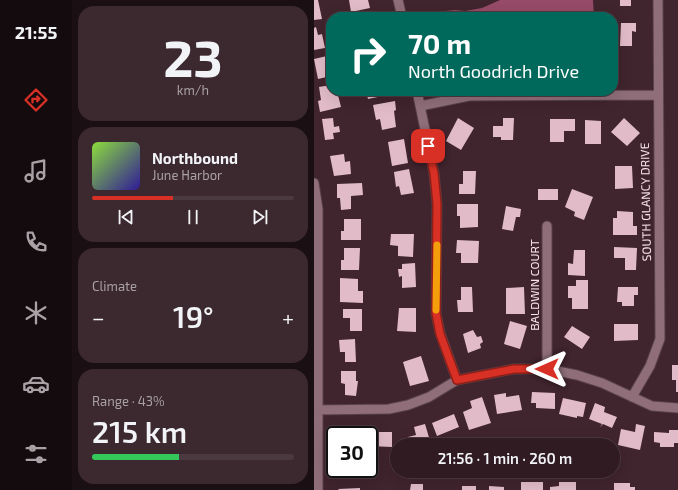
<!DOCTYPE html>
<html lang="en">
<head>
<meta charset="utf-8">
<style>
	:root { --surface:#301b22; --page:#3c282f; --text:#f1f3f6; --muted:#a8a1a5; --line:#4b3940; --accent:#d93025 }
	body { margin:0; font-family:"Exo 2",sans-serif; background:var(--page); color:var(--text); height:100vh; display:flex; flex-direction:column; font-size:15px; white-space:nowrap }
	* { box-sizing:border-box; margin:0 }
	p { font-size:13px; color:var(--muted) }
	.icon { flex:none; width:22px; height:22px; fill:none; stroke:currentColor; stroke-width:2; stroke-linecap:round; stroke-linejoin:round }
	.map { position:relative; flex:1; overflow:hidden }
	.sheet { display:flex; flex-direction:column; gap:6px; padding:6px; background:#1a0f13; width:242px }
	.sheet>* { flex:none }
	.banner { position:absolute; left:12px; top:12px; width:292px; height:84px; border-radius:16px; box-shadow:0 4px 16px #0002,0 0 0 1px var(--line); background:#00695c; color:#fff; overflow:hidden }
	.speed { position:absolute; left:12px; top:426px; display:flex; gap:8px; font-size:20px; font-weight:700; text-align:center }
	.speed>* { display:grid; place-content:center; width:52px; height:52px; border-radius:50%; background:var(--surface); box-shadow:0 4px 16px #0002,0 0 0 1px var(--line); line-height:1 }
	.speed .limit { border:2px solid #111; border-radius:6px; background:#fff; color:#111 }
	.pin { position:absolute; display:grid; place-items:center; width:34px; height:34px; color:#fff; margin:-17px; border-radius:8px; box-shadow:0 2px 6px #0006 }
	.me { position:absolute; width:44px; margin:-22px; rotate:270deg; stroke-linejoin:round; filter:drop-shadow(0 0 3px #0008) }
	.turn { display:flex; align-items:center; gap:14px; height:84px; padding:0 16px; font-size:18px }
	.turn .icon { width:52px; height:52px; stroke-width:2.5 }
	.turn b { display:block; font-size:28px; line-height:34px }
	.big { font-size:30px; font-weight:600; line-height:1.1 }
	.sheet .card { flex:1; display:flex; flex-direction:column; justify-content:center; gap:6px; min-width:0; padding:0 14px; border-radius:16px; background:var(--page) }
	.sheet .dial { align-items:center; gap:0 }
	.dial b { font-size:52px; line-height:1 }
	.song { display:flex; align-items:center; gap:12px }
	.cover { width:48px; height:48px; border-radius:6px; background:linear-gradient(135deg,hsl(90 70% 55%),hsl(250 70% 35%)) }
	.played { height:4px; border-radius:2px; background:linear-gradient(90deg,var(--accent) 40%,var(--line) 40%) }
	.keys { display:flex; justify-content:space-around; direction:ltr }
	.heat { display:flex; justify-content:space-between; align-items:center; font-size:22px; direction:ltr }
	.charge { height:6px; border-radius:3px; background:linear-gradient(90deg,#34c759 43%,var(--line) 0) }
	.trip { position:absolute; left:76px; top:438px; width:230px; height:40px; border-radius:20px; background:var(--surface); box-shadow:0 4px 16px #0002,0 0 0 1px var(--line); font-weight:600; line-height:40px; text-align:center }
	main { display:flex; flex:1; min-height:0 }
	.tab-bar { display:flex; flex-direction:column; width:72px; justify-content:space-around; align-items:center; background:#130b0e; color:var(--muted) }
	.tab-bar .icon { width:28px; height:28px }
	.tab-bar .selected { color:var(--accent) }
	.tab-bar b { font-size:18px; color:var(--text) }
	.map>svg:first-child { display:block }
</style>
</head>
<body>
<main>
<nav class="tab-bar">
<b>21:55</b>
<svg class="icon selected" aria-label="directions" viewBox="0 0 24 24"><path d="M12 3l9 9-9 9-9-9zM9 14v-3h6M13 9l2 2-2 2"/></svg>
<svg class="icon" aria-label="music" viewBox="0 0 24 24"><path d="M9 18V5l10-2v13"/><circle cx="6" cy="18" r="3"/><circle cx="16" cy="16" r="3"/></svg>
<svg class="icon" aria-label="phone" viewBox="0 0 24 24"><path d="M5 4h4l2 5-3 2q2 4 5 5l2-3 5 2v4C11 20 4 13 5 4z"/></svg>
<svg class="icon" aria-label="climate" viewBox="0 0 24 24"><path d="M12 3v18M4 7l16 10M4 17L20 7"/></svg>
<svg class="icon" aria-label="car" viewBox="0 0 24 24"><path d="M5 17H2v-5l4-1 3-4h7l3 4 3 1v5h-3M9 17h6M6 11h13"/><circle cx="7" cy="17" r="2"/><circle cx="17" cy="17" r="2"/></svg>
<svg class="icon" aria-label="filters" viewBox="0 0 24 24"><path d="M4 7h16M4 17h16"/><circle cx="9" cy="7" r="2"/><circle cx="15" cy="17" r="2"/></svg>
</nav>
<section class="sheet">
<div class="card dial"><b>23</b><p>km/h</p></div>
<div class="card">
<div class="song"><i class="cover"></i><div><b>Northbound</b><p>June Harbor</p></div></div>
<div class="played"></div>
<div class="keys"><svg class="icon" aria-label="previous" viewBox="0 0 24 24"><path d="M18 5L8 12l10 7zM5 5v14"/></svg><svg class="icon" aria-label="pause" viewBox="0 0 24 24"><path d="M8 5v14M16 5v14"/></svg><svg class="icon" aria-label="next" viewBox="0 0 24 24"><path d="M6 5l10 7-10 7zM19 5v14"/></svg></div>
</div>
<div class="card"><p>Climate</p>
<div class="heat"><a>−</a><b class="big">19°</b><a>+</a></div>
</div>
<div class="card"><p>Range · 43%</p><b class="big">215 km</b><div class="charge"></div></div>
</section>
<div class="map">
<svg width="364" height="490" viewBox="0 0 364 490">
	<rect width="100%" height="100%" fill="#40242e"/>
	<path fill="#964b68" d="M186,0H279L280,17H92V15L141,10L151,11L168,8Z"/>
	<path fill="#e1bcc8" d="M0,0H4L8,19L0,20Z
		M35,0H54L56,8L37,12Z
		M306,0H317V6H306Z
		M60,12V17H45L44,15Z
		M307,23H322V32L318,31V46H306Z
		M2,27L4,35L8,34L11,48L0,50V28Z
		M13,56L14,61L17,60V76L4,79L0,59Z
		M17,85V91H23L27,107L6,112L4,101L7,100L5,87Z
		M52,91H77L78,94L54,99Z
		M81,101L82,110L80,111L82,127L68,130L66,119L62,120L59,105Z
		M19,118L20,127L25,126L26,132L19,133L20,139L11,140L8,119Z
		M144,118L160,128L147,150L132,141Z
		M189,118H200L199,140H187V137H179V126H189Z
		M310,118L326,133L313,146L297,132Z
		M236,119H261V131H250V142H236Z
		M271,120L287,121V144H271Z
		M90,139L94,163L78,166L74,142Z
		M30,154L31,162L36,161L37,174L20,176L16,156Z
		M301,166H318L319,188L301,189Z
		M95,169L100,193L87,195L85,186L82,187L80,172Z
		M149,171H162L161,194H145V184H149Z
		M48,183L49,195L37,196V209L27,210L26,198H23V184Z
		M224,189H244V200H224Z
		M258,189L279,197L270,220L260,216L261,212L251,207Z
		M143,204H164V227L146,228V216H143Z
		M192,206L207,209L206,217H202L199,231L188,229Z
		M303,211L319,212V226H323V235H299V218H303Z
		M30,219H47V240H27V231H30Z
		M77,234H100L99,257L84,256V246L76,245Z
		M143,240L165,241L164,263H147V253H142Z
		M300,247L323,248L322,270H311V258H300Z
		M30,248H46L45,270H27V260H30Z
		M260,250H271V276L254,275V263L259,264Z
		M101,263L102,287L88,288V276L85,277L84,269H88V264Z
		M26,278L44,279V291H49V303L26,302Z
		M262,280H274V309H258V298H254V286H262Z
		M147,287H158L159,312H144L143,300H147Z
		M210,287L211,314H192V288Z
		M304,287H324V295H320V306H308V302H303Z
		M85,308H102V332L83,331Z
		M29,309H48V331H36V318H29Z
		M196,321L213,326L206,349L190,344Z
		M300,324H324V340L300,341Z
		M258,326L276,337L268,349L250,337Z
		M159,330L163,337L167,336L169,342L166,344L167,348L154,353L149,334Z
		M41,339L42,362H31V352H26L25,340Z
		M107,356L115,381L96,386L89,362Z
		M358,365H364V392H362V380H358Z
		M27,371H42V381H44L42,396L31,395V384L27,383Z
		M218,392L241,393V409L222,408V403H217Z
		M192,393V397L205,395L208,410L183,414L180,395Z
		M168,397L177,423L155,430L149,412L158,408L156,401Z
		M249,398L272,403L269,417L263,416V418L245,414Z
		M281,403L291,407L290,412L303,417L298,428L289,424L286,427L288,424L275,419Z
		M140,414L145,427L123,436L118,423Z
		M111,424L117,444L96,445L94,437L102,435L100,427Z
		M322,424L331,426L326,450L304,445L307,429L321,432Z
		M355,430H364V443H360V447H346V443L340,442V432L355,433Z
		M36,432H47V435H36Z
		M54,432H78V447L55,446Z
		M207,482H229V490H207Z
		M245,482H262V490H236V487L245,486Z
		M300,483H316V487H321V490H300Z
		M97,484H109V490H96Z
		M148,486H162V490H148Z
		M175,486L190,487V490H175Z
		M46,488V490H25L24,489Z"/>
	<g fill="none" stroke-linecap="round" stroke-linejoin="round">
		<defs>
			<path id="street" d="M84,0L88,17
				M103,91L120,173L123,204L122,313L126,333L143,380
				M106,106L155,96L343,95
				M0,183L4,209V490
				M233,369V226
				M318,397L336,366L346,339L344,0
				M0,410L75,409L94,405L115,397L143,380L200,369H233L263,375L288,383L338,406L364,408"/>
		</defs>
		<use href="#street" stroke="#584149" stroke-width="11"/>
		<use href="#street" stroke="#8f6e79" stroke-width="9"/>
	</g>
	<g fill="none" stroke-linecap="round" stroke-linejoin="round">
		<defs>
			<path id="route" d="M114,146L120,173L123,204L122,313L126,334L143,380L200,369H233"/>
		</defs>
		<use href="#route" stroke="#8d1f18" stroke-width="10"/>
		<use href="#route" stroke="#d93025" stroke-width="7"/>
		<path stroke="#f59e0b" stroke-width="7" d="M122,310L123,245"/>
	</g>
	<g text-anchor="middle" stroke-width="4" stroke-linejoin="round" paint-order="stroke">
		<g font-size="12" fill="#f9e6ec" stroke="#40242e">
			<text transform="translate(332 202) rotate(-91)" y="4">SOUTH GLANCY DRIVE</text>
			<text transform="translate(221 285) rotate(-90)" y="4">BALDWIN COURT</text>
		</g>
	</g>
</svg>
<div class="speed"><div class="limit">30</div></div>
<div class="pin" style="left:114px;top:146px;background:#d93025"><svg class="icon" aria-label="arrive" viewBox="0 0 24 24"><path d="M6 21V4h12l-3 4 3 4H6"/></svg></div>
<svg class="me" style="left:233px;top:369px" viewBox="-20 -20 40 40"><path d="M0-17L14 15 0 8-14 15z" fill="#d93025" stroke="#fff" stroke-width="4"/></svg>
<div class="trip">21:56 · 1 min · 260 m</div>
<div class="banner">
<div class="turn"><svg class="icon" aria-label="right" viewBox="0 0 24 24"><path d="M7 20v-9h11M14 6l5 5-5 5"/></svg><div><b>70 m</b>North Goodrich Drive</div></div>
</div>
</div>
</main>
</body>
</html>
